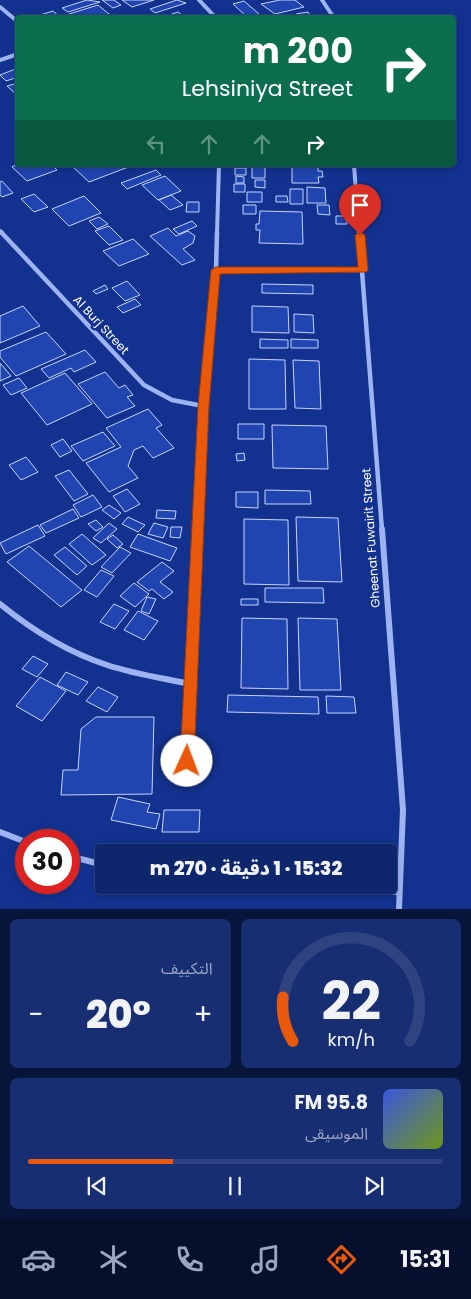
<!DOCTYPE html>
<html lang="ar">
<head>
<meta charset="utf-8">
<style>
	:root { --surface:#0e266c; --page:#172e72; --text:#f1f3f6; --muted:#9ba5c2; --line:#2e437f; --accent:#ea580c }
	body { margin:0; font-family:Poppins,"Noto Sans Arabic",sans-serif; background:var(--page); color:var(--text); direction:rtl; height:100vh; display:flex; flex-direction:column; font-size:19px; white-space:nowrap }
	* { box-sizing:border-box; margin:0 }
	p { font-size:16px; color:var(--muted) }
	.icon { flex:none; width:28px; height:28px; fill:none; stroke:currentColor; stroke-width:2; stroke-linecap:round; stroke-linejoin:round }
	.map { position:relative; height:909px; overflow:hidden; direction:ltr }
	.details { display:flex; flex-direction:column; gap:10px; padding:10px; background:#08153b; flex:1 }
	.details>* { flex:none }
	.guide { position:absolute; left:15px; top:15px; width:441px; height:152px; border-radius:5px; box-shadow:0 2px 8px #0003,0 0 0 1px var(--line); direction:rtl; background:#0b6e4f; color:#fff; overflow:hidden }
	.speed { position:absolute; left:15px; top:829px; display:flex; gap:10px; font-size:25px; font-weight:700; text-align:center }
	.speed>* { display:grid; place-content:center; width:65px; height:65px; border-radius:50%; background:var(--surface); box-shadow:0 2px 8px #0003,0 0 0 1px var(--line); line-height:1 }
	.speed .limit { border:8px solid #d22; background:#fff; color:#111 }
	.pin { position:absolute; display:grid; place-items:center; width:42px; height:42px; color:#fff; margin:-51px -21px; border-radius:50% 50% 50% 0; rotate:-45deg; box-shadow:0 0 5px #0007 }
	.pin .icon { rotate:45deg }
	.me { position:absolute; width:55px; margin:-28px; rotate:2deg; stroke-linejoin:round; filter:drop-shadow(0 0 4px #0008) }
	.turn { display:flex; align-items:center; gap:18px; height:105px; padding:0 20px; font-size:22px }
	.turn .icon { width:65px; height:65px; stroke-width:2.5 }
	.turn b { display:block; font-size:35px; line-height:42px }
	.lanes { display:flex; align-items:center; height:48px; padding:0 20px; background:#0003; justify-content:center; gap:25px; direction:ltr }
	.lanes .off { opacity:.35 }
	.big { font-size:38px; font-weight:800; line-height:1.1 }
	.details .widget { flex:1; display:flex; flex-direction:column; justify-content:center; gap:8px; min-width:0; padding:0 18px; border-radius:8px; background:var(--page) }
	.details .dial { align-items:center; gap:0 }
	.dial svg { height:130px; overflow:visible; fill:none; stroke:var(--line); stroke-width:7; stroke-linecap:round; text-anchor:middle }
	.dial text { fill:var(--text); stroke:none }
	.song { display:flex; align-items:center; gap:15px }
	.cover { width:60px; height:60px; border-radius:8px; background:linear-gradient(135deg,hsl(230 70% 55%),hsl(80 70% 35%)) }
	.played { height:5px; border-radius:2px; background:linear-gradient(90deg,var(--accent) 35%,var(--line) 35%) }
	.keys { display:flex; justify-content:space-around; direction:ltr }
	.heat { display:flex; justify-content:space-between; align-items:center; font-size:28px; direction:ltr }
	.details .tiles { flex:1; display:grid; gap:10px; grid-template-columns:1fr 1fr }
	.widget:last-child { grid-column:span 2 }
	.trip { position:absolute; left:95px; top:844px; width:302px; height:50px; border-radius:5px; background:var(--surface); box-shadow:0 2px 8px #0003,0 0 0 1px var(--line); font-weight:800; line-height:50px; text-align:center; direction:rtl }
	.tab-bar { display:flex; height:80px; justify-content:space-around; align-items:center; background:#060f2b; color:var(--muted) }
	.tab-bar .icon { width:35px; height:35px }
	.tab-bar .current { color:var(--accent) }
	.tab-bar b { font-size:22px; color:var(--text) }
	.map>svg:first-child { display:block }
</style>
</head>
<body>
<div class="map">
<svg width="471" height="909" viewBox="0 0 471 909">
	<rect width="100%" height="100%" fill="#133290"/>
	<path fill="#2045b0" stroke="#c6d4fc" d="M87,0L100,2L68,12L62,8Z
		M102,0H114L121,5L113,8Z
		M122,0H154L132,7Z
		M177,0L186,3L155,13L150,9Z
		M280,0H295L304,7L275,14L261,4Z
		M244,1L259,14L247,17L233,4Z
		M98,5L114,18H73L69,14Z
		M53,11L61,18L37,16Z
		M178,12L186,18H160Z
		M308,12L311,18H298L296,14Z
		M18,68V77L6,81L0,75Z
		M18,83V96L7,86Z
		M18,164L52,165L57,170L27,181L12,167Z
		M71,165H130L131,166L89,182Z
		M252,165H265V178H252Z
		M292,166H318V171H322L323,177H318L319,183H292Z
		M235,168H246V175H235Z
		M156,170L161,175L127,189L121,183Z
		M165,176L181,191L158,200L142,185Z
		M236,176L244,177V183H236Z
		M255,180H265V188L255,187Z
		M2,181L13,193L2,197L0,195V182Z
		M234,184H245V192H234Z
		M307,187L325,188L326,203H307Z
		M290,189H303V204H290Z
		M247,192H262V202H247Z
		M34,194L48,207L34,212L21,199Z
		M171,195L183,205L170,210L159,200Z
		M84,196L101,213L69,226L52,209Z
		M276,196H287L288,202H276Z
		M187,202H199V212H186Z
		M243,205H256V214H243Z
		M317,205H329L330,215L318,214Z
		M260,211L302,212L303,244L259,243L260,230H256V224H259Z
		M336,216H347V224H336Z
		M99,217L108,224L97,229L89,221Z
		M192,221L197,226L179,234L173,229Z
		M109,226L123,240L109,245L95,231Z
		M168,228L176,236L188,231L195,236L193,243L183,249L195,260L182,265L150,236Z
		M133,239L149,254L119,266L103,251Z
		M127,281L140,295L125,301L112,288Z
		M262,284L313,285V294L262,293Z
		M105,285L108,289L96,294L93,291Z
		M135,299L141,305L123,313L117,307Z
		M23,306L40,326L0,343V316Z
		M252,306L288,307L289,333L252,332Z
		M294,314L313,315L314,333L294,332Z
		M46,332L66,354L16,376L0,357V351Z
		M260,339L288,340V348H260Z
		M291,339L318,340V348H291Z
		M85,350L96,362L74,372L71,368L49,378L41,369Z
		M249,359L285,360L286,409H249Z
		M293,360L319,361L321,409L295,408Z
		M0,363L11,376L0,381Z
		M105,372L119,388L125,385L133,395L127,397L135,406L107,418L78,384Z
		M65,373L92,404L47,425L21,393Z
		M19,378L27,388L11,395L3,385Z
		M148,409L162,425L156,428L174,448L153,458L143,446L134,450L128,466L138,478L109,492L86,463L121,447L106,428Z
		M238,424H264V439H238Z
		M272,425L326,426L328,469L273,468Z
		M103,432L115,446L83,461L71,446Z
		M63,439L72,451L60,457L51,445Z
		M244,453L245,460L237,461L236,454Z
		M26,457L38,472L21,480L9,465Z
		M69,470L88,494L74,501L55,476Z
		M127,489L140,504L125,512L113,496Z
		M265,490L310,491L311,504H265Z
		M236,492H258V508L236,507Z
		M93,495L102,507L81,517L73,505Z
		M109,505L121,513L114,519L102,510Z
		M73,509L79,518L46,533L40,525Z
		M157,510L176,511L175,519L156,518Z
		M128,517L145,525L138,532L122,524Z
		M296,517L338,518L342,582L298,581Z
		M244,519L288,520L289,585L244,584Z
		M96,520L103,527L96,531L88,524Z
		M109,523L117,529L101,543L93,538Z
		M154,523L168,527L163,538L148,534Z
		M38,525L45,536L6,554L0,543Z
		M171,527H182L180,538L170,537Z
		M82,534L106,555L92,565L69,544Z
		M138,534L177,548L170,561L130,547Z
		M113,535L123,544L117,548L107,539Z
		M29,546L82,590L61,607L7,562Z
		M65,547L87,566L77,575L54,555Z
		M120,547L131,553L112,573L101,567Z
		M162,562L174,571L160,582L173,592L164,599L152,589L149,591L137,582Z
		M101,570L114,576L97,597L84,590Z
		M134,583L149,594L135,607L120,596Z
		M265,588H323L324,603L265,602Z
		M147,597L156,599L149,614L141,611Z
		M241,599H258V605H241Z
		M114,604L129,611L115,629L100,622Z
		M138,611L158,621L144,640L124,630Z
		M242,618L287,619L288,689L241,688Z
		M298,618L337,619L341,690H300Z
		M33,656L48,664L37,677L22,669Z
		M66,672L88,682L78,695L57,685Z
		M40,677L66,691L42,721L16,706Z
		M98,687L118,697L107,712L86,701Z
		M228,695L318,697L319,714L227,712Z
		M326,696L354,697L356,713H327Z
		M96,717H154L152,794L61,795L63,770H78L81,729Z
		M118,797L150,804L147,812L160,814L156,829L111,820Z
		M164,810H200L199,832H162Z"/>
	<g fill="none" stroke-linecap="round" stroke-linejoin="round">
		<path stroke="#9eb4f2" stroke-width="4" d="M199,0L216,18
			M322,0L334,18
			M0,7L18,22
			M0,60L18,54
			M354,165L359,233
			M0,231L2,233
			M217,233L219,165"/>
		<path stroke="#9eb4f2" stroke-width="4.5" d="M1,232L144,385L172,400L203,406
			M359,232L382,530
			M216,270H363
			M197,530L203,406L216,270L217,232"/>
		<path stroke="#9eb4f2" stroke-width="6" d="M382,529L403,810L399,909
			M0,604C32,630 67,652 107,665C134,674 162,678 190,684
			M187,761L197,529
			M0,832L26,842
			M69,856L104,865
			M210,885L251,889L399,892"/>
	</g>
	<path fill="#ea580c" stroke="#983908" d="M360,232L365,235L368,270L366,272L220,274L209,406L194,761L192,766L187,767L182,766L180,761L198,406L211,270L216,267H358L355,235Z"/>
	<g text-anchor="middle" stroke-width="5" stroke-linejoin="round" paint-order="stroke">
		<g font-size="12" fill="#fff" stroke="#133290">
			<text transform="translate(101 325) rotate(47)" y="4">Al Burj Street</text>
			<text transform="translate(371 538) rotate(-94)" y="4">Gheenat Fuwairit Street</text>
		</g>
	</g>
</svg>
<div class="speed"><div class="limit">30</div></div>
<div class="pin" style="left:360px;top:235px;background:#d93025"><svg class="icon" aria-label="arrive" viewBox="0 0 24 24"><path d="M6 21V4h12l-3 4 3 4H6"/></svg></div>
<svg class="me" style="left:187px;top:761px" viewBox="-20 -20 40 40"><circle r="19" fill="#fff"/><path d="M0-13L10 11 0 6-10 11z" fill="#ea580c"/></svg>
<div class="trip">15:32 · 1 دقيقة · 270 m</div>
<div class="guide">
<div class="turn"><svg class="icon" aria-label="right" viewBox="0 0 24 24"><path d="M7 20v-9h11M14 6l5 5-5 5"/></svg><div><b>200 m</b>Lehsiniya Street</div></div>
<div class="lanes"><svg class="icon off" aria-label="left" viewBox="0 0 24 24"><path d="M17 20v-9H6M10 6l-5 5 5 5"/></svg><svg class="icon off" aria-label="ahead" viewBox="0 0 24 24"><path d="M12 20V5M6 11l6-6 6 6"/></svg><svg class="icon off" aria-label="ahead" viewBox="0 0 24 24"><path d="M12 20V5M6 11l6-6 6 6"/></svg><svg class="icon" aria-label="right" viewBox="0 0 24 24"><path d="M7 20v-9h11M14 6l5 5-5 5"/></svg></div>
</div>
</div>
<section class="details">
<div class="tiles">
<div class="widget dial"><svg viewBox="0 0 100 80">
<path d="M14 69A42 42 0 1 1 86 69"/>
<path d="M14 69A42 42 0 0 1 8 42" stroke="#ea580c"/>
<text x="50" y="56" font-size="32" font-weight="700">22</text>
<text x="50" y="72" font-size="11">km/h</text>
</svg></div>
<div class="widget"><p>التكييف</p>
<div class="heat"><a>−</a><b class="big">20°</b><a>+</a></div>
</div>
<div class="widget">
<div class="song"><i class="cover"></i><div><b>95.8 FM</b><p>الموسيقى</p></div></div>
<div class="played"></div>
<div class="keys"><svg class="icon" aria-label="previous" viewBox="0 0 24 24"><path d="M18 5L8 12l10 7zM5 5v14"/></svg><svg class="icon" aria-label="pause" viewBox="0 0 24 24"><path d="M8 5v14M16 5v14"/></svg><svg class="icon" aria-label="next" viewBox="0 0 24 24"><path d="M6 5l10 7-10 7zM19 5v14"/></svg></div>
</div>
</div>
</section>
<nav class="tab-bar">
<b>15:31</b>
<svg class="icon current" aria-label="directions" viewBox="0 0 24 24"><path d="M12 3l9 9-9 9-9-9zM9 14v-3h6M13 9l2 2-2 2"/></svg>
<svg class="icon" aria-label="music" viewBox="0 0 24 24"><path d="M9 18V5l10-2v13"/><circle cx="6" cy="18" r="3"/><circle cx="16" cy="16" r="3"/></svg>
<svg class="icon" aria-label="phone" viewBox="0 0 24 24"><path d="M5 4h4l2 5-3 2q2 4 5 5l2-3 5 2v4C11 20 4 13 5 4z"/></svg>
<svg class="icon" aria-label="climate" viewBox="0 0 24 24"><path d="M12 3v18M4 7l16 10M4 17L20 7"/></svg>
<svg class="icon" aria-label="car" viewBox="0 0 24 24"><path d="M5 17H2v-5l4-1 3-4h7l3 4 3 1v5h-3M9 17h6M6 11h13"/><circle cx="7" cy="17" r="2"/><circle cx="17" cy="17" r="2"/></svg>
</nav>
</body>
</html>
